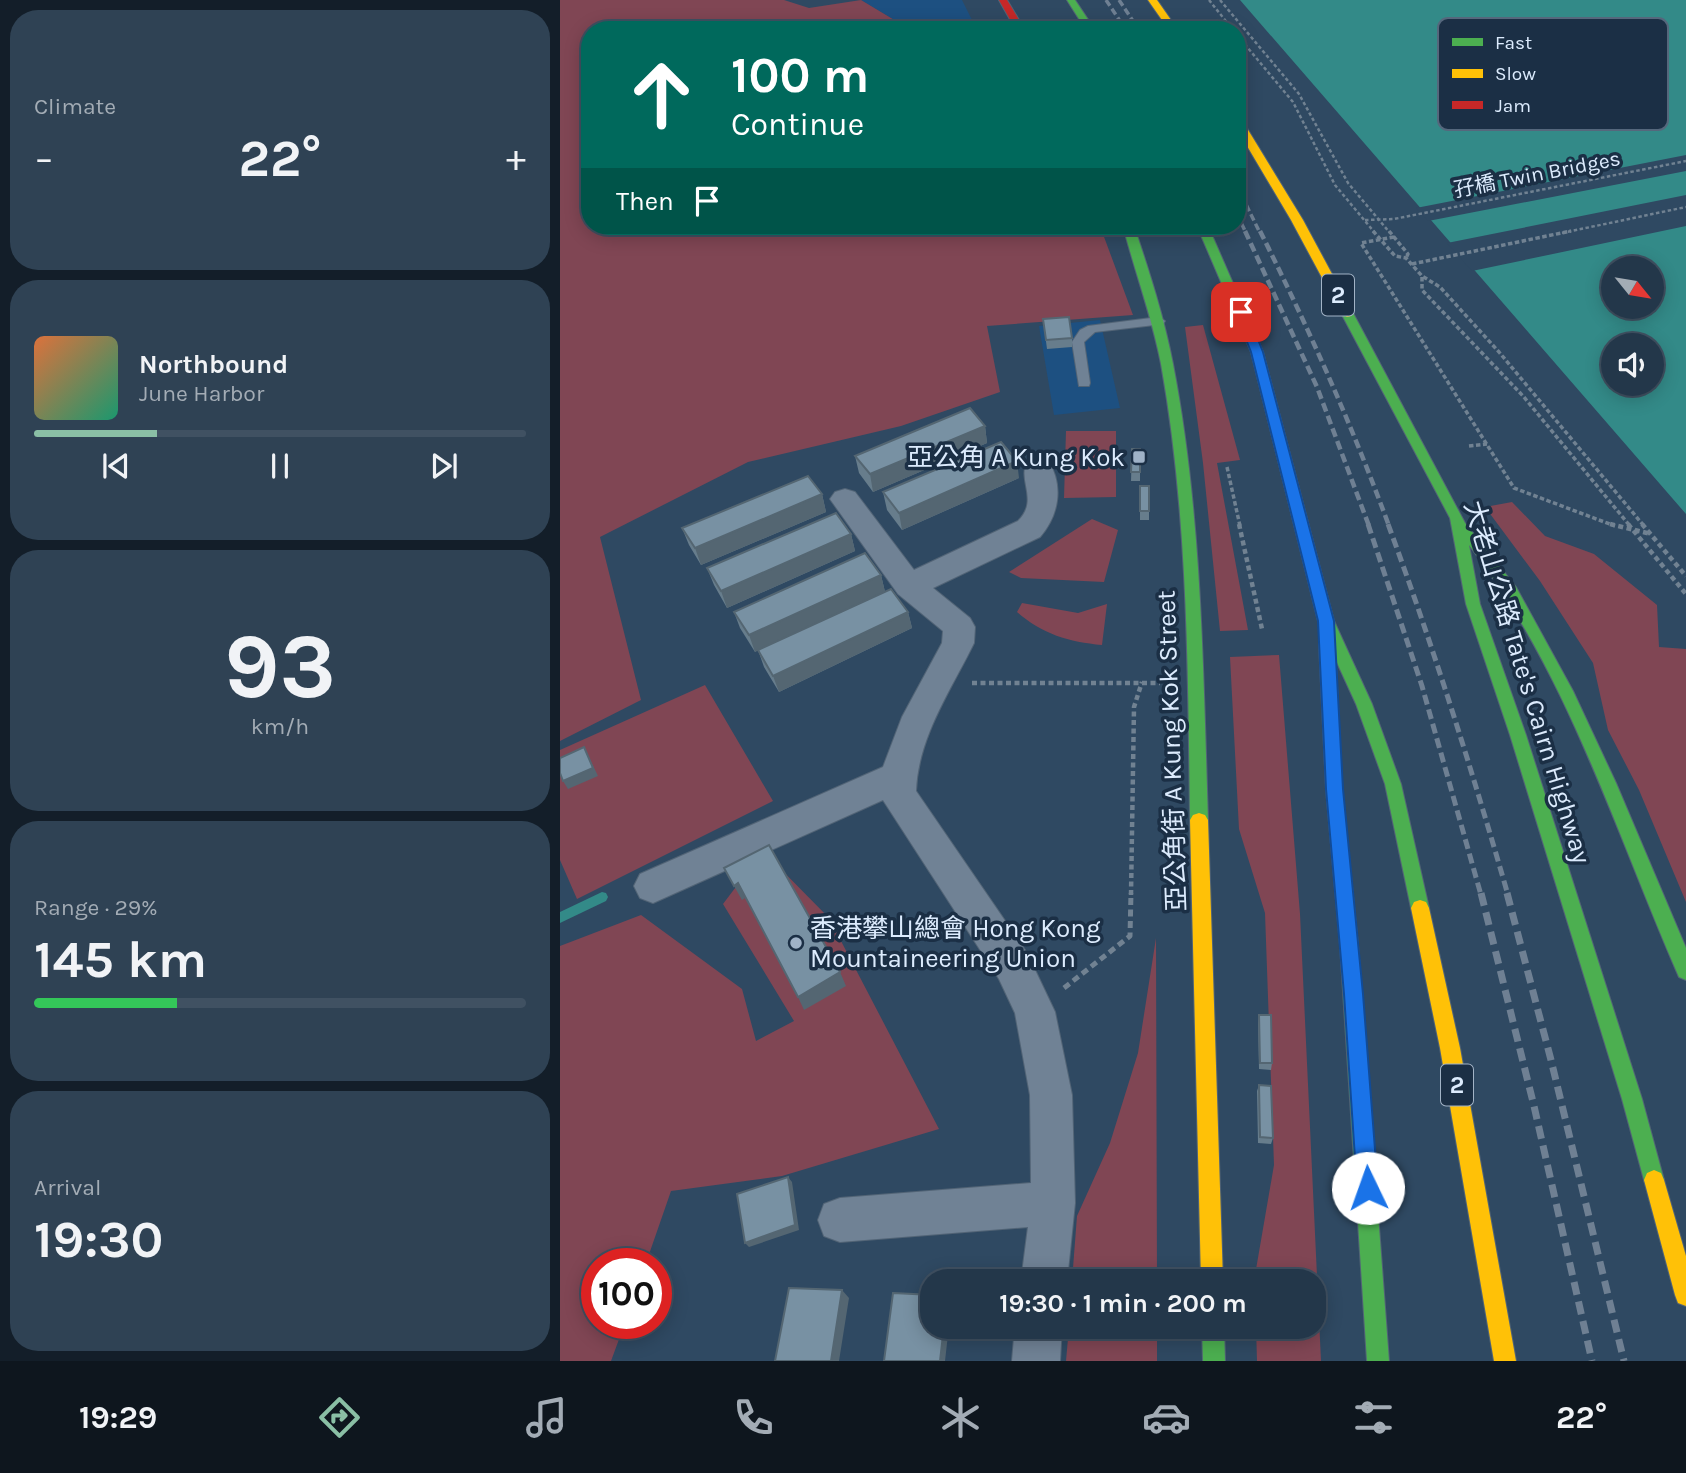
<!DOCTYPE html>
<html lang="en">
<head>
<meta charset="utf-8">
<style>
	:root { --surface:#23374a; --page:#2f4254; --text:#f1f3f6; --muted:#a3acb5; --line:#405162; --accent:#8abfa5 }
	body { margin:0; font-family:Karla,"Noto Sans TC",sans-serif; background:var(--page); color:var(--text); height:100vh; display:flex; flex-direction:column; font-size:26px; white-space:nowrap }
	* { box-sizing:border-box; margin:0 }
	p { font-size:23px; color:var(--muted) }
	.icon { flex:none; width:38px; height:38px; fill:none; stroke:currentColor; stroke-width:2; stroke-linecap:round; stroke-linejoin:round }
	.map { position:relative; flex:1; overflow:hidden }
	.panel { display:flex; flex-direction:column; gap:10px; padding:10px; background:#131e29; width:560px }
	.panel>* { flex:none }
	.top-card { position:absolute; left:21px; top:21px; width:665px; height:214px; border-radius:28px; box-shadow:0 4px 18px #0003,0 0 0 2px var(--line); background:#00695c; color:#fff; overflow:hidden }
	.needle { width:46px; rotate:120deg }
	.buttons { position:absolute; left:1041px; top:256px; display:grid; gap:14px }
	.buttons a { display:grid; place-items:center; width:63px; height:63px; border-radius:50%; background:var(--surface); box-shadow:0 4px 18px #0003,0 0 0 2px var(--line); font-size:35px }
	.speed { position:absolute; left:21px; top:1248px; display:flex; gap:14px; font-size:35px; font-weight:700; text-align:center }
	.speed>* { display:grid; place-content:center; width:91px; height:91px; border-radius:50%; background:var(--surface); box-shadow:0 4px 18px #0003,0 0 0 2px var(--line); line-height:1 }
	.speed .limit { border:10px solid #d22; background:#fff; color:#111 }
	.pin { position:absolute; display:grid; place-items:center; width:60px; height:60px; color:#fff; margin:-30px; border-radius:14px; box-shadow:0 4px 10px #0006 }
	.me { position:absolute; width:77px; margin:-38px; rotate:357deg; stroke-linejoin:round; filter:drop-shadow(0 0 5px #0008) }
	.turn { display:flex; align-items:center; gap:24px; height:147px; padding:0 35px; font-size:32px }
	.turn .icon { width:91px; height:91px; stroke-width:2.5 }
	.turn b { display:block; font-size:49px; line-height:60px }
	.then { display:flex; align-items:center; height:66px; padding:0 35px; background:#0003; gap:14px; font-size:26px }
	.big { font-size:52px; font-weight:700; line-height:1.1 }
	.panel .tile { flex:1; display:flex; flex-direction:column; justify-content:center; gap:10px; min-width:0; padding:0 24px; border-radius:28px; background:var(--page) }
	.panel .dial { align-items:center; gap:0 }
	.dial b { font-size:91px; line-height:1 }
	.song { display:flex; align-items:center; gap:21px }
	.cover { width:84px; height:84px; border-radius:10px; background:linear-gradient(135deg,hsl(20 70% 55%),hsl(160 70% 35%)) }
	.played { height:7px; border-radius:4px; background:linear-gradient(90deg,var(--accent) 25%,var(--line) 25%) }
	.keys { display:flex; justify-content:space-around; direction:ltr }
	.heat { display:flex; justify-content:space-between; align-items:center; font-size:38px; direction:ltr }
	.charge { height:10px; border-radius:5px; background:linear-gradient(90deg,#34c759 29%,var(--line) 0) }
	.trip { position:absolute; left:360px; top:1269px; width:406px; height:70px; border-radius:28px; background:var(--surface); box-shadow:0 4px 18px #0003,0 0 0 2px var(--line); font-weight:700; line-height:70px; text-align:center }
	.tab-bar { display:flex; height:112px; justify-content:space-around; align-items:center; background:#0e161e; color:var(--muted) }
	.tab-bar .icon { width:49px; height:49px }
	.tab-bar .selected { color:var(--accent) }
	.tab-bar b { font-size:32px; color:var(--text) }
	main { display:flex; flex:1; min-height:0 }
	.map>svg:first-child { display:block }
</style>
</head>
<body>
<main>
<section class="panel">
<div class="tile"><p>Climate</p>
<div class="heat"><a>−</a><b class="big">22°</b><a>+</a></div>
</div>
<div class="tile">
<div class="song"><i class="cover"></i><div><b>Northbound</b><p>June Harbor</p></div></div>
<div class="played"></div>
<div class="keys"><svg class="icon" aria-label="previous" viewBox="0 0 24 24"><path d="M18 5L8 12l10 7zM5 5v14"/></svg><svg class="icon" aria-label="pause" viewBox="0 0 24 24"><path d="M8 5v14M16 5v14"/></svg><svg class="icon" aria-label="next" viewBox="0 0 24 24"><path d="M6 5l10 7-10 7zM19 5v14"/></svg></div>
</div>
<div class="tile dial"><b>93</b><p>km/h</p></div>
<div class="tile"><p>Range · 29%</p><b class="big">145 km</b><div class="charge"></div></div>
<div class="tile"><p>Arrival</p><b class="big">19:30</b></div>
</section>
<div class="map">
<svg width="1126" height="1361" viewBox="0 0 1126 1361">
	<rect width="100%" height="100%" fill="#2f4962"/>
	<path fill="#1d5081" d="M301,0H402L417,30H351Z
		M540,320L560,408L494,415L479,326Z"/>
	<path fill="#804654" d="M0,0H224L249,8L301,0L351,30H30V226H540L573,315L427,326L440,392L341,426L188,462L40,537L81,700L0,741Z
		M643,325L680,460L657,463L688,630L660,631L643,463L625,327Z
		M506,431H556V497L504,498Z
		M952,502L985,536L1034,554L1097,605L1099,647L1126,649V902L1079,790L1048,730L1033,663L980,581L925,507Z
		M532,519L558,530L544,582L461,578L449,572Z
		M462,603L518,613L547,604L542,645C509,642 482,634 457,612Z
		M719,655L740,914L761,1361H697L696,1327L754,1326V1281H694L714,1165L705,913L679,829L670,657Z
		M145,685L213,801L17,899L0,860V750Z
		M203,851L269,918L379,1129L222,1176L111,1191L86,1263L37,1264V1323H65L51,1361H0V946L81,915L182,989L196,1041L234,1021L163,904Z
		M596,938L597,1281H512L517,1216L550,1143L578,1053Z
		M509,1327H597V1361H506Z"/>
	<path fill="#338a88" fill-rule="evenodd" d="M680,0H1126V514ZM1054,268H1092V306H1054ZM1054,345H1092V383H1054Z"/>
	<path fill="#2f4962" d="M1126,155V171L868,221L856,208Z
		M1126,195V226L912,271L887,243Z"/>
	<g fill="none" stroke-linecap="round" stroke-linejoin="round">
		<path fill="#338a88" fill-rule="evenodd" d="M42,892L46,893L48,897L46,901L0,923V912Z"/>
		<defs>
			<path id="lane" d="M599,317L605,321L603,324L535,332L524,342L530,383L529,386H519L512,342L520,330L528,326Z"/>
			<path id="street" d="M478,457L488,460C504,486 499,515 480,537L373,588L410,618L415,627L414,643C391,690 358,737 356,791L467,953L495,1012L512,1095L515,1203L507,1281H461L468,1227L280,1242L264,1236L258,1220L264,1204L280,1198L471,1183L470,1095L455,1013L439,979L323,800L93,903L80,898L74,886L80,874L323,767L342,717L382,643L383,631L338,594L275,506L270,499L275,492L285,489L295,492L354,570L458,521C480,499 456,480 468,460Z
				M455,1326H502L500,1361H452Z"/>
			<path id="fast" d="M507,0H515L535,30H526Z
				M563,226H574C589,271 604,317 613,364C642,514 643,668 648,820L645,825L639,827L633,825L630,820C628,668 628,514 601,364C592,317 575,272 563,226Z
				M637,226H648L703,352L774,621L812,704L841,784L869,908L866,914L860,916L854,914L851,908L825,784L796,704L758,621L691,352Z
				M787,309L793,313L905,523L956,587L1013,691L1056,783L1126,948V980L1119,977C1055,831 1008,673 909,545L920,604L966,735L1082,1099L1104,1180L1101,1187L1094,1190L1087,1187L1084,1180L1062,1099L950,735L906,604L890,518L781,313Z
				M789,937L796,939L798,945L829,1361H807L780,945L782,939Z
				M642,1326H664L665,1361H643Z"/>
			<path id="slow" d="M588,0H597L618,30H609Z
				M677,117L682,120L743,220L793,313L791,316L787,317L781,313L731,220L677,129Z
				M767,638L775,644L782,789L798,945L796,951L789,953L782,951L780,945L766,789L759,644Z
				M639,813L645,815L648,820L663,1281H641L630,820L633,815Z
				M860,900L866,902L869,908L900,1048L956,1361H934L880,1048L851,908L854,902Z
				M1094,1170L1101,1173L1104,1180L1126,1256V1306L1118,1303L1115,1295L1084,1180L1087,1173Z"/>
			<path id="jam" d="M439,0H447L465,30H456Z"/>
		</defs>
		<use href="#lane" stroke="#526476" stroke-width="2"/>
		<use href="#street" stroke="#526476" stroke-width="2"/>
		<use href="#fast" stroke="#526476" stroke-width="2"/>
		<use href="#slow" stroke="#526476" stroke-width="2"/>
		<use href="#jam" stroke="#526476" stroke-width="2"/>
		<path stroke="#718292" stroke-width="2.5" stroke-dasharray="3.5 2.5" stroke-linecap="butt" d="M649,0L673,30
			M660,0L739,94L788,183L830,233
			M677,35L733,102L775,185L815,233
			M805,220L834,219L1126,161
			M1002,233L1126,207"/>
		<path stroke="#718292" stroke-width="3.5" stroke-dasharray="4.5 2.5" stroke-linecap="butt" d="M813,231L835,256L846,258L862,276L880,287L939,352L1084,526
			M829,231L848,254L846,258
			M834,237L801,243L954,488L1055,526
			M852,264L1011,231
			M862,277V290L963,396L1070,526
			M909,446L927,444
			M667,467L680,526"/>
		<path stroke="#718292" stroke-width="4.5" stroke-dasharray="5 3.5" stroke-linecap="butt" d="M679,524L702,629
			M1050,524L1091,534
			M1068,524L1126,594
			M1082,524L1126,576
			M412,683H600
			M571,895L574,707L582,682"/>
		<path stroke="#718292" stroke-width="5" stroke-dasharray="7 4.5" stroke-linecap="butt" d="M504,988L570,936L571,893"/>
		<use href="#lane" fill="#708295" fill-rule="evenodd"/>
		<use href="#street" fill="#708295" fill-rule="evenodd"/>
		<use href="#fast" fill="#4caf50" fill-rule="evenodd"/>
		<use href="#slow" fill="#ffc107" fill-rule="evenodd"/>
		<use href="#jam" fill="#c62828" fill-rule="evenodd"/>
		<path stroke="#6f8093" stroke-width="3.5" stroke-dasharray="7 3.5" stroke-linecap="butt" d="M546,0L566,30
			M559,0L579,30
			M677,186L700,233
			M677,214L686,233"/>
		<path stroke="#6f8093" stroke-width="4.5" stroke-dasharray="9 4.5" stroke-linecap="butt" d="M685,231L757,387L809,526
			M700,231C748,327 792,425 829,526"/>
		<path stroke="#6f8093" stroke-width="5" stroke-dasharray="10 5" stroke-linecap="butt" d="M808,524L862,686L921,895
			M828,524C873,646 912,770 948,895"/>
		<path stroke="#6f8093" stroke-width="7" stroke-dasharray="13 7" stroke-linecap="butt" d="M921,893L974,1106L1032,1361
			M947,893L991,1060L1064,1361"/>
	</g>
	<path fill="#677d8c" d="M483,319L512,338V347L487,349Z
		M425,426L427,443L313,492L299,473L295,456Z
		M572,449H580V481H571Z
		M459,478L342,530L327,510L323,492Z
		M580,486H589V520H580Z
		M262,494L266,512L141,565L129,545L122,528Z
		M291,534L295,551L167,608L154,585L147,568Z
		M321,575L325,592L348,612L352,628L219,692L204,667L198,650L195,652L180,628L174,612Z
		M699,1015L712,1063L711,1070L699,1069L698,1021Z
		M699,1085L713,1138L711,1144L698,1143L697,1091Z"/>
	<path fill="#546672" d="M425,426L427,443L313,492L310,474Z
		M457,461L459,478L342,530L339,513Z
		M262,494L266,512L141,565L135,548Z
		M291,534L295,551L167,608L161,591Z
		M321,575L325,592L195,652L189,635Z
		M348,612L352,628L219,692L213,676Z
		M24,747L38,776L8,789L3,781Z
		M178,883L185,898L182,900L174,886Z
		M280,972L286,986L244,1010L238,997Z
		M228,1177L232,1182L239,1230L189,1247L185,1243Z
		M282,1290L289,1298L279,1361H271Z
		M384,1326H389L385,1361H380Z"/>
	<path fill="#7891a3" stroke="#546672" stroke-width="2" d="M509,317L512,338L486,340L483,319Z
		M410,408L425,426L310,474L295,456Z
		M441,442L457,461L339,513L323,492Z
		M572,449H580V472H571Z
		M248,476L262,494L135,548L122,528Z
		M580,486H589V511H580Z
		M276,513L291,534L161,591L147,568Z
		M305,553L321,575L189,635L174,612Z
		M331,589L348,612L213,676L198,650Z
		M24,747L33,768L3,781L0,773V758Z
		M209,845L280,972L238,997L178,883L174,886L164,868Z
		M699,1015H711L712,1063H700Z
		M699,1085L711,1086L713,1138L700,1137Z
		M228,1177L235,1225L185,1243L177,1194Z
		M229,1288L282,1290L271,1361H215Z
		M333,1293L373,1295V1326H384L380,1361H324Z"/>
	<path fill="#1a73e8" stroke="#114b97" stroke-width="2" d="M681,309L687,312L703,352L774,621L783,789L803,994L818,1188L815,1196L808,1199L800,1196L797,1188L784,994L766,789L758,621L691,352L675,312Z"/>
	<g fill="#9fb2c7" stroke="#1b2f45" stroke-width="2.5">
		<rect x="572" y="450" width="14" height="14" rx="3.5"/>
		<circle cx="236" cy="943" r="7"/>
	</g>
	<g text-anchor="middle" stroke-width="7" stroke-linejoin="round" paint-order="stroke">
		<g font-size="21" fill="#dcebfd" stroke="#1b2f45">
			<text transform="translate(977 174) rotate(-11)" y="7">孖橋 Twin Bridges</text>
		</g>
		<g fill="#1b2f45" stroke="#a2b3c6" stroke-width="2">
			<rect x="762" y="274.5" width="32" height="41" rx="5"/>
			<rect x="881" y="1064.5" width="32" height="41" rx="5"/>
		</g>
		<g font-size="24" font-weight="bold" fill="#dcebfd">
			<text x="778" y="303">2</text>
			<text x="897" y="1093">2</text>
		</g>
		<g font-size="26" fill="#dcebfd" stroke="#1b2f45" text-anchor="end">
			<text x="565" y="466">亞公角 A Kung Kok</text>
			<text x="250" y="937" text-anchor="start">香港攀山總會 Hong Kong<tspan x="250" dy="30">Mountaineering Union</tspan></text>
		</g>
		<g font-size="26" fill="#dcebfd" stroke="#1b2f45">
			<text transform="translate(968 682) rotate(73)" y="9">大老山公路 Tate's Cairn Highway</text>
			<text transform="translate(611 751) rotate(-92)" y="9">亞公角街 A Kung Kok Street</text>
		</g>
	</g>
	<rect x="878" y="18" width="230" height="112" rx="10" fill="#1b2f45" stroke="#55677c" stroke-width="2"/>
	<rect x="892" y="38" width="31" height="8" fill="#4caf50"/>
	<rect x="892" y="69" width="31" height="9" fill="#ffc107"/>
	<rect x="892" y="101" width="31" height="8" fill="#c62828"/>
	<g font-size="19" fill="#dcebfd">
		<text x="935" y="49">Fast</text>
		<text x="935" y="80">Slow</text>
		<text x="935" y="112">Jam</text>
	</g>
</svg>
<div class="buttons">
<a><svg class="needle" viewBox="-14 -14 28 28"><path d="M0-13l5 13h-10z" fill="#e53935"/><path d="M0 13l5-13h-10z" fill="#a3acb5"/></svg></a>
<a><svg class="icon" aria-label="sound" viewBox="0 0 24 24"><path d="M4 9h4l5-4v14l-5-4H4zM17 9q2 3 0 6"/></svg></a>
</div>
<div class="speed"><div class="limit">100</div></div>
<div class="pin" style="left:681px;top:312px;background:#d93025"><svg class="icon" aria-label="arrive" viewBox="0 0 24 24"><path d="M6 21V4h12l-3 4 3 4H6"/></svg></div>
<svg class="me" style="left:808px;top:1188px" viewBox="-20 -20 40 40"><circle r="19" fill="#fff"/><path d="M0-13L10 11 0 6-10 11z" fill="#1a73e8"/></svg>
<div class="trip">19:30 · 1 min · 200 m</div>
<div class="top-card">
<div class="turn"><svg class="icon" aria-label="ahead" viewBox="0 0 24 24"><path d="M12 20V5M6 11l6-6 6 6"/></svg><div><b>100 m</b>Continue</div></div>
<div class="then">Then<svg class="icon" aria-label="arrive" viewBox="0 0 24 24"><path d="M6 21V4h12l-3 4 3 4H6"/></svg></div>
</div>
</div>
</main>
<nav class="tab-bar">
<b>19:29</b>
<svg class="icon selected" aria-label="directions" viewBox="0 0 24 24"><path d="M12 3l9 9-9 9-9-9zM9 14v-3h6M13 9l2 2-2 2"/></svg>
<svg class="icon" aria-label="music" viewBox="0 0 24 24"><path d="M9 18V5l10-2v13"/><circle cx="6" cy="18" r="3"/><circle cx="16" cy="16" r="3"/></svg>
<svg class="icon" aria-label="phone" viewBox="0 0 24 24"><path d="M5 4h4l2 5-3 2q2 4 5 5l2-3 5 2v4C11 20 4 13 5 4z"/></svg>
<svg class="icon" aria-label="climate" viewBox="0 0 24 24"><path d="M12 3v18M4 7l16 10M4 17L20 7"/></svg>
<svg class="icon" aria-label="car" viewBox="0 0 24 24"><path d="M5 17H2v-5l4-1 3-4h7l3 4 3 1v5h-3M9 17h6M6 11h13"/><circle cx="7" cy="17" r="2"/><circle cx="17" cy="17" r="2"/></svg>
<svg class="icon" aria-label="filters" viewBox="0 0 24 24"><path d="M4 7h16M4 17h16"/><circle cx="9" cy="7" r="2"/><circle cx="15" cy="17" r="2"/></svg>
<b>22°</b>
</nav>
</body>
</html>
